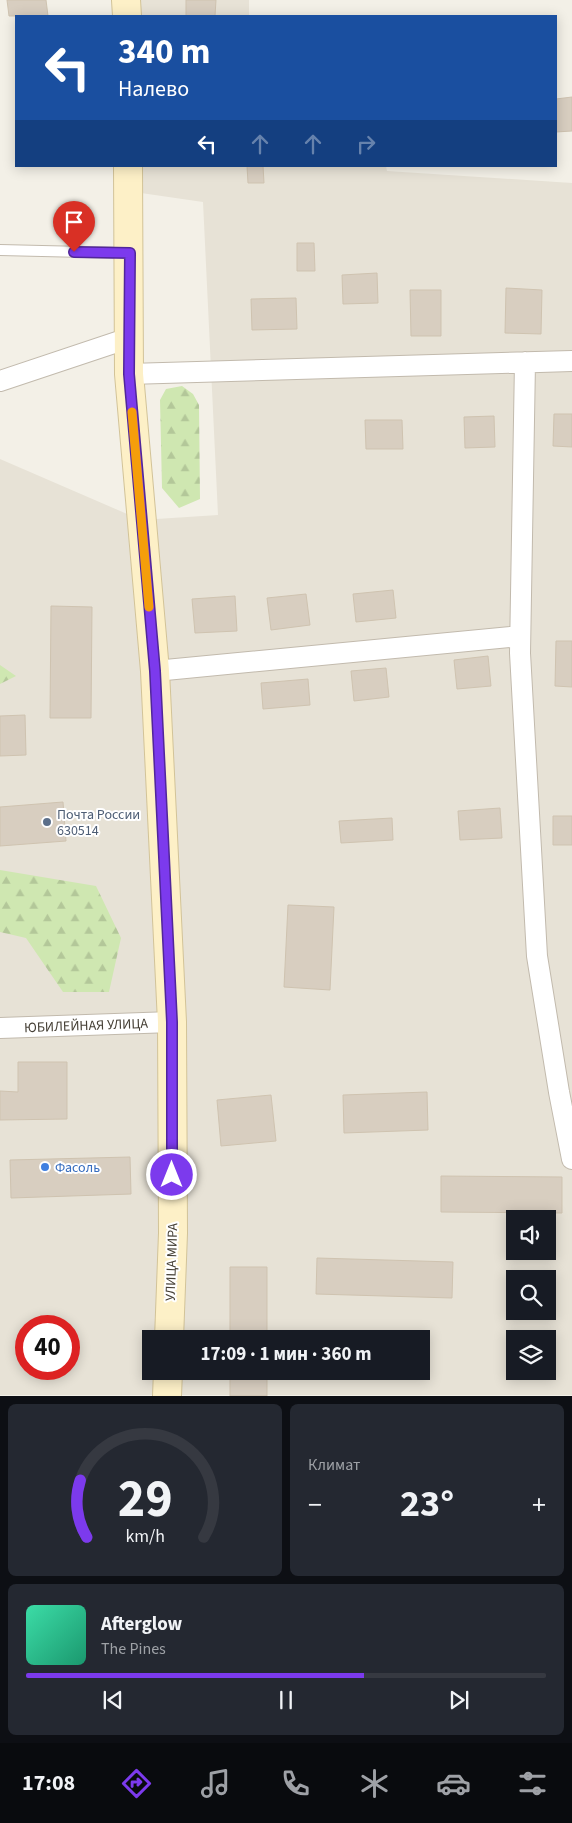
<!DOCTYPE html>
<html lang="ru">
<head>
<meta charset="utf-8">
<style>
	:root { --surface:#171b24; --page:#242831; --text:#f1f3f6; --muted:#9ea1a6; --line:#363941; --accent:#7c3aed }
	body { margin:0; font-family:"Source Sans 3",sans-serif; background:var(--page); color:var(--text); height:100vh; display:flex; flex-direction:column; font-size:19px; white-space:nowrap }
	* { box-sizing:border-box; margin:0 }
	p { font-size:16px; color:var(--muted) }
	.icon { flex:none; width:28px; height:28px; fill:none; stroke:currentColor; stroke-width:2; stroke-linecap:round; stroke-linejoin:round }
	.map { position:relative; height:1396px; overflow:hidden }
	.details { display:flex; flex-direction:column; gap:8px; padding:8px; background:#0d0f14; flex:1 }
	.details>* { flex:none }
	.hud { position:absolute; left:15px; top:15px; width:542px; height:152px; border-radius:0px; box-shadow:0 2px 12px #0003; background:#1a4fa0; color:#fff; overflow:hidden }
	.tools { position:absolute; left:506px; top:1210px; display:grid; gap:10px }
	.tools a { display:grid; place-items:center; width:50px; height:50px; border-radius:0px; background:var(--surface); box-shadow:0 2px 12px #0003; font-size:25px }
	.speed { position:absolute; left:15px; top:1315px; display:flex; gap:10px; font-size:25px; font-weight:700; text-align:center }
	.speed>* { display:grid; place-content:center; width:65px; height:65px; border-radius:50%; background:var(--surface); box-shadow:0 2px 12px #0003; line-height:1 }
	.speed .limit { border:8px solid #d22; background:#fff; color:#111 }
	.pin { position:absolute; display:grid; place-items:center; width:42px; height:42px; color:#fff; margin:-51px -21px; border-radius:50% 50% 50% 0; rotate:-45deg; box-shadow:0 0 5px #0007 }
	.pin .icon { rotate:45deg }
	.me { position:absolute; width:55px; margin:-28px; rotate:0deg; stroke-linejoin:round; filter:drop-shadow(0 0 4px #0008) }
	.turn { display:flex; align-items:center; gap:18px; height:105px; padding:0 20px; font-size:22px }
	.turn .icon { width:65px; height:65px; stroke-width:2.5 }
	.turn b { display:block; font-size:35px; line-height:42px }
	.lanes { display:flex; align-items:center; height:48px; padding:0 20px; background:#0003; justify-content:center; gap:25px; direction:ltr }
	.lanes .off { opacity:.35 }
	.big { font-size:38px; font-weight:700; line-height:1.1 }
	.details .card { flex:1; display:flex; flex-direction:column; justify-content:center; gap:8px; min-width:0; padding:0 18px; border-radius:8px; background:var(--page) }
	.details .dial { align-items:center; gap:0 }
	.dial svg { height:130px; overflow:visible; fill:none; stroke:var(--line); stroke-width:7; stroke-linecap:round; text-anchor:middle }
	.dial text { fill:var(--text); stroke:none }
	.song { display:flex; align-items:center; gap:15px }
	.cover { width:60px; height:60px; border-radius:8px; background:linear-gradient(135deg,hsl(160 70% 55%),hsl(160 70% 35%)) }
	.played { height:5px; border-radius:2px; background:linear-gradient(90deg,var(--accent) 65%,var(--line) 65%) }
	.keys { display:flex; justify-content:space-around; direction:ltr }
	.heat { display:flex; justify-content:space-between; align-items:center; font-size:28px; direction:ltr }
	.details .tiles { flex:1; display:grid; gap:8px; grid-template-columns:1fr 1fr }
	.card:last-child { grid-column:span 2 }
	.trip { position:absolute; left:142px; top:1330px; width:288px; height:50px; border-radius:0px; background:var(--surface); box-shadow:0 2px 12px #0003; font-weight:700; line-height:50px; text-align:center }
	.tabs { display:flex; height:80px; justify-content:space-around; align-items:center; background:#090b0e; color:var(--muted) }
	.tabs .icon { width:35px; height:35px }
	.tabs .selected { color:var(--accent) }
	.tabs b { font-size:22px; color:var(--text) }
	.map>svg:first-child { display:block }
</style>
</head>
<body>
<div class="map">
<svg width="572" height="1396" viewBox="0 0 572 1396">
	<defs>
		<pattern id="forest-firs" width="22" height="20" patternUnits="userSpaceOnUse" patternTransform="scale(1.25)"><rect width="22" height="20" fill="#cfe7b1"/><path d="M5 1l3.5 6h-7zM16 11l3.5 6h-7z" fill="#b3c799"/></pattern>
	</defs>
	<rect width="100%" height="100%" fill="#f3f0e7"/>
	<path fill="#e7e2d6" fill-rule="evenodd" d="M141,0H249V16H141Z
		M141,166H386L387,171L572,183V1395H0V459L141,520L218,515L203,202L141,193ZM515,1219H548V1251H515ZM515,1279H548V1311H515ZM26,1326H69V1369H26ZM151,1339H421V1371H151ZM515,1339H548V1371H515Z"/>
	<path fill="url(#forest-firs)" d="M182,386L193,394L199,405L200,499L179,508L162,488L160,400L166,389Z
		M0,665L16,676L0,684Z
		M0,870L96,886L121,938L109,992H63L26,938L0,932Z"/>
	<path fill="#d8cec0" stroke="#cfc3b0" d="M7,0H46L48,16H9Z
		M186,0H216L215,16H186Z
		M572,97V131L556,132V99Z
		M247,166H263L264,183H248Z
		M297,243H314L315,271H297Z
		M377,273L378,303L343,304L342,275Z
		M506,288L542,290L541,334L505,333Z
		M410,290H441V336H411Z
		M296,298L297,329L252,330L251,299Z
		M554,414H572V447L553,446Z
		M494,416L495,447L465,448L464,417Z
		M365,420H402L403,449H366Z
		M393,590L396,618L356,622L353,594Z
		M306,594L310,625L271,630L267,598Z
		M235,596L237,631L195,633L192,599Z
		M51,606L92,607L91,718H50Z
		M556,641H572V687L555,686Z
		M488,656L491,686L457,689L454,660Z
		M386,668L389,697L354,701L351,671Z
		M308,679L310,705L263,709L261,683Z
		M25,715L26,755L0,756V716Z
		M63,802L66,841L0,846V807Z
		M500,808L502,838L460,840L458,811Z
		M553,816H572V845H553Z
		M392,818L393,840L341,843L339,821Z
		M288,905L334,907L330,990L284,987Z
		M18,1062H67V1119L0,1120V1091L18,1092Z
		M427,1092L428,1130L344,1133L343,1095Z
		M271,1095L276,1141L221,1146L217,1100Z
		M130,1157L131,1194L11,1198L10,1160Z
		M441,1176L562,1177V1213L441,1212Z
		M317,1258L453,1262L452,1298L316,1294Z
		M230,1267H267V1339H230Z
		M230,1371H267V1396H230Z"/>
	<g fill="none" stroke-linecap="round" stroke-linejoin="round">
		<defs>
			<path id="lane" d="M0,250L126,253"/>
			<path id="street" d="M525,362L520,653L537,956L559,1092L572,1159
				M129,374L572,361
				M0,381L129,338
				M155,671L520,636
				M0,1028L172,1022"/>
			<path id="secondary" d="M126,0L127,16
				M128,166L129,374L155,671L172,1022L173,1233L169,1339
				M167,1396L168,1371"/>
		</defs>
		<use href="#lane" stroke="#c2baad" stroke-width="12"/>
		<use href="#street" stroke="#c2baad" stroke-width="22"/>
		<use href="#secondary" stroke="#d2c398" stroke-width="30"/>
		<use href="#lane" stroke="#fff" stroke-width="10"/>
		<use href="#street" stroke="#fff" stroke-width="20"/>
		<use href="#secondary" stroke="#fdf0c7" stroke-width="28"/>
	</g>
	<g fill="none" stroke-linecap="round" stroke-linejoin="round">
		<defs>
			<path id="route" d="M74,252L130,253L129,374L155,671L172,1022V1175"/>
		</defs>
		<use href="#route" stroke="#51269a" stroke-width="12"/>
		<use href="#route" stroke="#7c3aed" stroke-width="9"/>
		<path stroke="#f59e0b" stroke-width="9" d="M132,412L149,607"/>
	</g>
	<circle fill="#5c6f8a" stroke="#fff" stroke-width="2" cx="47" cy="822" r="5"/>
	<circle fill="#3f7fe0" stroke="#fff" stroke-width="2" cx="45" cy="1167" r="5"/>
	<g text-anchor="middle" stroke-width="4" stroke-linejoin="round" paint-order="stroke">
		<g font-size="14" fill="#4e5e75" stroke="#fff" text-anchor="start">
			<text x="57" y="819">Почта России<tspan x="57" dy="16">630514</tspan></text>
		</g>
		<g font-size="14" fill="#464036" stroke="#fff">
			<text transform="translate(86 1025) rotate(-2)" y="5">ЮБИЛЕЙНАЯ УЛИЦА</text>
			<text transform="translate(171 1262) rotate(-88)" y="5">УЛИЦА МИРА</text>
		</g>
		<g font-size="14" fill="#366cbe" stroke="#fff" text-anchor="start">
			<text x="55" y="1172">Фасоль</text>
		</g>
	</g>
</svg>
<div class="tools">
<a><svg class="icon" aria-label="sound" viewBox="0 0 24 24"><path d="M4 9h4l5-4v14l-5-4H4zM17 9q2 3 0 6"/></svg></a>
<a><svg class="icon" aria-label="search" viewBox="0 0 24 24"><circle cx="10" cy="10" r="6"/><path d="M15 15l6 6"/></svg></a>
<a><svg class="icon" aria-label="layers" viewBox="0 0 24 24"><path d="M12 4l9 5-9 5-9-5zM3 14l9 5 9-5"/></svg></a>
</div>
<div class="speed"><div class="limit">40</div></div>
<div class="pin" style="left:74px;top:252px;background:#d93025"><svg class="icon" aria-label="arrive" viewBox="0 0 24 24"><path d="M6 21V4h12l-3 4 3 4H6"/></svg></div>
<svg class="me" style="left:172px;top:1175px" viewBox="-20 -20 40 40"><circle r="17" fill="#7c3aed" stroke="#fff" stroke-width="3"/><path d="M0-11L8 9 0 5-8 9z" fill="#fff"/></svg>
<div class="trip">17:09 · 1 мин · 360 m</div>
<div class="hud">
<div class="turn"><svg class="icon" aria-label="left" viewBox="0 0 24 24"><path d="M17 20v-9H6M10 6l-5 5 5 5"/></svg><div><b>340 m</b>Налево</div></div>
<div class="lanes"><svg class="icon" aria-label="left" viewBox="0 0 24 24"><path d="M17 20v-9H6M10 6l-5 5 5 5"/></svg><svg class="icon off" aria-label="ahead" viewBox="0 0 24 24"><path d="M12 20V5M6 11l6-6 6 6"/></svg><svg class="icon off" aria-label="ahead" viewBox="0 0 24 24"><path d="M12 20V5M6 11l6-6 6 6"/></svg><svg class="icon off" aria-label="right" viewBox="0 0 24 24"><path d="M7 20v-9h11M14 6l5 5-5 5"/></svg></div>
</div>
</div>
<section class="details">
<div class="tiles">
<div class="card dial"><svg viewBox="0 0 100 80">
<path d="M14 69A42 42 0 1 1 86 69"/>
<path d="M14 69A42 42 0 0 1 10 34" stroke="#7c3aed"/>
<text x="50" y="56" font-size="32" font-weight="700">29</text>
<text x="50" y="72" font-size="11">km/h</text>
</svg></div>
<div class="card"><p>Климат</p>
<div class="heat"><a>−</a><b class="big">23°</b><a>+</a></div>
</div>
<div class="card">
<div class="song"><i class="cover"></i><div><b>Afterglow</b><p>The Pines</p></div></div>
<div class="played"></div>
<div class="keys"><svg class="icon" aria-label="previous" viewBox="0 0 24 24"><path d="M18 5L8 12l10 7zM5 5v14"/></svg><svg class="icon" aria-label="pause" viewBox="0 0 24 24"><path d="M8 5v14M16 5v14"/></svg><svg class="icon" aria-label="next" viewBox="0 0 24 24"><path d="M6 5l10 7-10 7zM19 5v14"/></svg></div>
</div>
</div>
</section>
<nav class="tabs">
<b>17:08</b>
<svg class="icon selected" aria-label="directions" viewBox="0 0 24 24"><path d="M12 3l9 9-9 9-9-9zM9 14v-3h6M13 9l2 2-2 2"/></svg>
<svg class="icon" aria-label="music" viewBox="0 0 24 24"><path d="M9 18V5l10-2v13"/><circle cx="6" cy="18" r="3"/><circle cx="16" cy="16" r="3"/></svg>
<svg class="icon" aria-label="phone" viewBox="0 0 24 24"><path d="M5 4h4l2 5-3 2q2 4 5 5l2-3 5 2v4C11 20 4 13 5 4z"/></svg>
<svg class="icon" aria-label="climate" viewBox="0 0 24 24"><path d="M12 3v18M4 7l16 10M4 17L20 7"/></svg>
<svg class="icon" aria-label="car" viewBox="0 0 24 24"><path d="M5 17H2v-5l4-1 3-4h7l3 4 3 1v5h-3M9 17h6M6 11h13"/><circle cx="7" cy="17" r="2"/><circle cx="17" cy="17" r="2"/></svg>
<svg class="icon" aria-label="filters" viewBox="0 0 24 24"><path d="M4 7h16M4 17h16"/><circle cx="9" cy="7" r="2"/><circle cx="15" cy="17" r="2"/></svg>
</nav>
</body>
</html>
